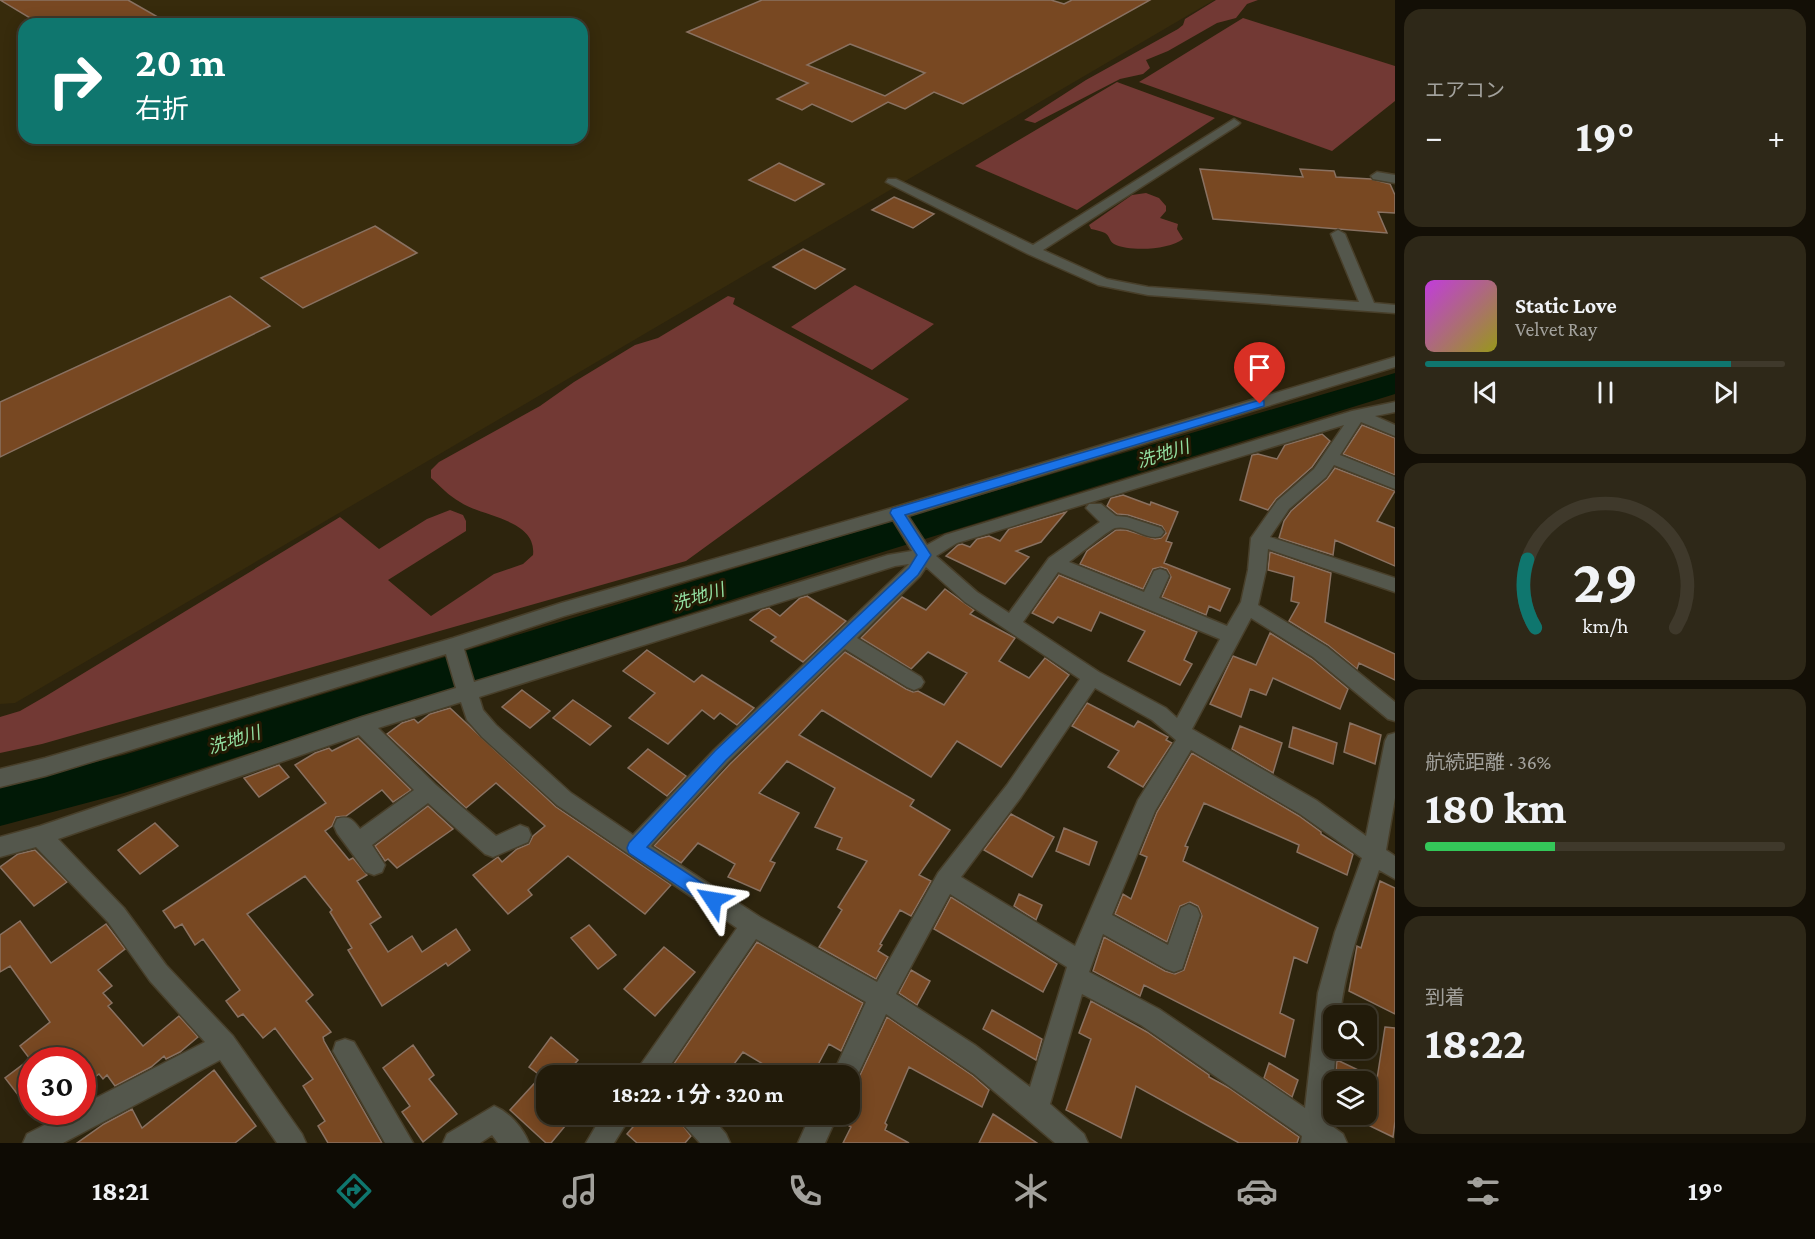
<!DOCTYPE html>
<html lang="ja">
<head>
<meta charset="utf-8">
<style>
	:root { --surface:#221b0a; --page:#2e2818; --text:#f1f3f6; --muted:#a2a19c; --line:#3f392b; --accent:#0f766e }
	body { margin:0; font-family:"Crimson Pro","Noto Sans JP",serif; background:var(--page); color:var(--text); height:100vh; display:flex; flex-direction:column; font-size:22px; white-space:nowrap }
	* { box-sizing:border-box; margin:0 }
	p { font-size:20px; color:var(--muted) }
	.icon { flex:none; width:33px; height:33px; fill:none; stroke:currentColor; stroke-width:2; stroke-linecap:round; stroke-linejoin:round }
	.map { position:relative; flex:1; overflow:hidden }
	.sheet { display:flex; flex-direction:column; gap:9px; padding:9px; background:#130f06; width:420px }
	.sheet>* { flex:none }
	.banner { position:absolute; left:18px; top:18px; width:570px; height:126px; border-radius:18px; box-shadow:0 3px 15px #0003,0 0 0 2px var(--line); background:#0f766e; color:#fff; overflow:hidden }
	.fabs { position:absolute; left:1323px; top:1005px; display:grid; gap:12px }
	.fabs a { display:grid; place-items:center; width:54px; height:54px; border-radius:12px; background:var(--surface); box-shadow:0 3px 15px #0003,0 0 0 2px var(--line); font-size:30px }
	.speed { position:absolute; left:18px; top:1047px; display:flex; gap:12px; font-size:30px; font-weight:700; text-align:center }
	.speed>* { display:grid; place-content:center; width:78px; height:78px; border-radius:50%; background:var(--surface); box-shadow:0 3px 15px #0003,0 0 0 2px var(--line); line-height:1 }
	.speed .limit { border:9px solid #d22; background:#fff; color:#111 }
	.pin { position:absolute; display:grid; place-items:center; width:51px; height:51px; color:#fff; margin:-62px -26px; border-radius:50% 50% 50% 0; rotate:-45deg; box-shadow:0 0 6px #0007 }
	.pin .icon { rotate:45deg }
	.me { position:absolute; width:66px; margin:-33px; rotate:303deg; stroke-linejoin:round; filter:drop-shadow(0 0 4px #0008) }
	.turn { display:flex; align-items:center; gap:21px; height:126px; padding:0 18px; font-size:27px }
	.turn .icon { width:78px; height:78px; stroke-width:2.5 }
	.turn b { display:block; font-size:42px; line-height:51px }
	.big { font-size:45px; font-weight:700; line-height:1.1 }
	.sheet .tile { flex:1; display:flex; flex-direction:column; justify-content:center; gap:9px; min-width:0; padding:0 21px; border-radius:18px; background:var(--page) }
	.sheet .dial { align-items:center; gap:0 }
	.dial svg { height:156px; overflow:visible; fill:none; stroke:var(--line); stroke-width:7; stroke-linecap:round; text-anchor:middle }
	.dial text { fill:var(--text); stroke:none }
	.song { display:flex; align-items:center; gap:18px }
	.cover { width:72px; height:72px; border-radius:9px; background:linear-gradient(135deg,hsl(290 70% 55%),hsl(60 70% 35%)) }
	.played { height:6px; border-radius:3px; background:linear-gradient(90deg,var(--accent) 85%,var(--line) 85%) }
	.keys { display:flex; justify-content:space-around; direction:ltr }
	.heat { display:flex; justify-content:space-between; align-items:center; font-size:33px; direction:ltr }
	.charge { height:9px; border-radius:4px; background:linear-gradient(90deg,#34c759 36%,var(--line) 0) }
	.trip { position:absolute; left:536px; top:1065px; width:324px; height:60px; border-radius:18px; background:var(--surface); box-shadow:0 3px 15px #0003,0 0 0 2px var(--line); font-weight:700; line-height:60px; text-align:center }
	.tabs { display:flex; height:96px; justify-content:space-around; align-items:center; background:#0e0b04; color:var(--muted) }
	.tabs .icon { width:42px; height:42px }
	.tabs .active { color:var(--accent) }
	.tabs b { font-size:27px; color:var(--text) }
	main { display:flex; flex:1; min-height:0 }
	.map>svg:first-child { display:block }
</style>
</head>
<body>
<main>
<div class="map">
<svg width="1395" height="1143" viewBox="0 0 1395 1143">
	<rect width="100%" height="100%" fill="#2d240d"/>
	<path fill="#372b0c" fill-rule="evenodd" d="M0,0H1214L15,703L0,704ZM24,24H582V138H24Z"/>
	<path fill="#723934" d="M1216,0H1258L1247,4L1236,18L1217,23L1168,51L1146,60L1150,68L1143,74L1120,79L1035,123L1024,120L1086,80L1178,29L1183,25L1185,19Z
		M1243,18L1395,66V101L1332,151L1139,82Z
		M1117,82L1215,118L1077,210L975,166Z
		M1146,193L1159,198L1166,206V211L1160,218L1178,224L1177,229L1183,239C1169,250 1130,252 1114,244C1109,241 1110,236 1105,233C1101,231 1096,230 1091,229L1089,225L1132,195Z
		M855,285L934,324L872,370L791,327Z
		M728,296L735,298L733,304L909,399L686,561L42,744L0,753V717L20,711L46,696L340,517L379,549L427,519L450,510L463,515L466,521V531L388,580L431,616L494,574L523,564L533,555C537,519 482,517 460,502C449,496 440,486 431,478V470L439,462L540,406L574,382L635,345L658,338Z"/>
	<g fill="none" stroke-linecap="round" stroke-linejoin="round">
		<path fill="#011906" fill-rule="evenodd" d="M1395,373V394L847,563L124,793L0,826V786L124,755L819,543Z"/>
	</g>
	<path fill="#784822" stroke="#897161" stroke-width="1.5" fill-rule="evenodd" d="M0,0H128L170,24H40Z
		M762,0H1051L1064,4L1072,0H1150L963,104L934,92L905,109L888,102L852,122L812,104L802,110L777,99L808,83L687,32ZM850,44L925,73L885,96L807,65Z
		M779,163L824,184L795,201L749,180Z
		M1200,169L1303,177L1300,169L1334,171L1336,177L1371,179L1390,184L1395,195V213L1378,212L1387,233L1213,219Z
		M894,197L934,214L913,228L872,210Z
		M375,226L417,253L303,308L261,278Z
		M803,249L845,269L815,289L773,267Z
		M230,296L270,326L0,457V402Z
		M1362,425L1395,438V475L1343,454Z
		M1322,434L1330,441L1312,467L1276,499L1268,510L1240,500L1252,455L1258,454L1277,459L1285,445Z
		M1335,468L1395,491L1377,521L1395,528V566L1335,540L1333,555L1279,538L1284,521L1291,511L1327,479Z
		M1123,495L1150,505L1151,502L1178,512L1166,541L1172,543L1164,563L1230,589L1220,611L1209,606L1206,615L1162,597L1171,577L1167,569L1161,567L1153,569L1143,589L1080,564L1087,551L1116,530H1126L1155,539L1161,538L1166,533L1162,526L1128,515L1117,514L1107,506L1111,498Z
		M1066,512L1041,542L1016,551L1029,557L1005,584L946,556L958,545L962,544L970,547L977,539L989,536L1000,541L1009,529Z
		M1270,552L1331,573L1325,622L1395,654V680L1359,663L1357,669L1328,645L1289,621L1299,603L1291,601L1294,577L1268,570Z
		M1059,575L1197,632L1184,660L1192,664L1180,685L1128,661L1145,631L1100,612L1091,631L1058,617L1053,623L1032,613Z
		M945,589L974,610L970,614L1015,638L999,661L1029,678L1045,658L1069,675L1001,767L957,741L931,777L822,710L799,735L914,800L910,806L950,830L919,875L931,881L911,916L900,910L880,944L882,945L878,951L888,957L876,979L819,947L842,910L838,907L867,861L837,849L842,838L815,827L835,788L787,761L759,793L799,813L770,861L775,863L760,891L728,877L735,864L698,843L681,863L654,846L730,764L845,652L906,689L913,692L918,691L944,705L967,673L928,652L911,669L861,638L902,597L926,610Z
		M807,596L846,621L803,662L771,641L776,637L750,620L762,610L769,608L780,616L800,598Z
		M1270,633L1312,659L1348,689L1340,709L1273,678L1266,695L1250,689L1241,717L1210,704L1233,656L1256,665Z
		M647,650L694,682L702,675L754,708L737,725L720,713L714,719L702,710L668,744L629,718L655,693L623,671Z
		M522,690L550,711L530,728L502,707Z
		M573,700L611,726L590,745L553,718Z
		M1087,703L1134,727L1138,721L1168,737L1166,740L1172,743L1143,787L1108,767L1119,751L1072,726Z
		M450,708L556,807L671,885L645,914L568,856L528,890L532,895L508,914L473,875L495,859L498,857L502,862L517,849L529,844L533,836L545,826L496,783L466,808L387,734L402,723L414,719L418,723L430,714Z
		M1350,723L1381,735L1375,764L1344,752Z
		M1240,726L1282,743L1273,773L1232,749Z
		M1293,727L1337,743L1333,764L1289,747Z
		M358,738L411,790L393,802L382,790L346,816L336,817L332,826L325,831L349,860L353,858L367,875L357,881L381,917L370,924L388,952L412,936L422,952L456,929L470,950L448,966L446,963L382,1006L348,950L352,948L330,912L332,910L305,876L247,914L313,995L306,1001L331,1032L323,1037L324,1041L382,1143H328L318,1126L325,1121L303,1086L313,1079L275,1028L263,1038L243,1014L238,1017L226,1001L240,990L203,939L195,945L182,924L175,928L163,911L326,803L295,765L315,753L329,748L332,751Z
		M648,749L686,776L667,796L628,768Z
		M1192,753L1299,816L1321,832V834L1353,854L1347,875L1297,852L1299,845L1204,803L1185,846L1188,847L1183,861L1318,928L1307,963L1294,957L1280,1013L1294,1020L1285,1057L1144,985L1140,996L1093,971L1104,937L1165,971L1175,974L1184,970L1202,916L1198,906L1190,902L1180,906L1167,942L1115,914L1123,894L1131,899L1147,857L1140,854L1157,812Z
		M279,765L289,777L259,797L244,778Z
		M428,806L453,829L397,868L388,859L385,861L375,846Z
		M1011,814L1054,837L1032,877L984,850Z
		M155,823L178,846L140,874L118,850Z
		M1064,828L1097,842L1089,865L1056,851Z
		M35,850L67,882L34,906L0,867L18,854Z
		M1380,881L1395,888V1014L1349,991L1357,946L1361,948Z
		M1019,894L1042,905L1036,920L1014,906Z
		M951,897L1057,964L1043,992L934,929Z
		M20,921L51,963L106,924L125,949L98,970L112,986L103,993L112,1003L108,1006L143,1046L179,1016L198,1037L180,1052L166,1059L164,1056L151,1067L115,1086L107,1075L103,1079L99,1074L82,1087V1060H32V1113L5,1078L30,1059L20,1046L50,1022L10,966L0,972V935Z
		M589,925L616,955L598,969L571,938Z
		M757,942L863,1003L841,1051L829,1044L812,1076H783L743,1052L725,1076H682L671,1068Z
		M664,947L695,972L655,1016L624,989Z
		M911,970L930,981L917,1005L899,993Z
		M1091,1001L1147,1032L1209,1075V1077L1229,1088L1299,1137L1297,1143H1239L1136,1086L1121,1138L1066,1110L1091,1039L1079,1033Z
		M992,1010L1042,1039L1036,1060L983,1029Z
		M887,1017L973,1076L989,1090L982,1107L909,1067L885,1123L887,1125L885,1130L909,1143H843L851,1127L841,1121L844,1114H849V1088L855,1086Z
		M1385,1027L1395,1028V1121L1393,1137L1366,1124V1082H1335L1337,1060L1377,1079Z
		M551,1037L578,1060L564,1076H546V1114H575L551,1143H546L510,1110L541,1076L529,1067Z
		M413,1045L434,1075L429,1079L457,1114L423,1142L402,1112L410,1106L383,1068Z
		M1269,1063L1298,1080L1292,1097L1264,1078Z
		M214,1070L256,1126L235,1143H77L104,1124L132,1109L142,1128Z
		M644,1114H674L691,1136L685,1143H637L627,1134Z
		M993,1114L1037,1143H979Z"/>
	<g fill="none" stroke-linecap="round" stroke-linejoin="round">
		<defs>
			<path id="minor" d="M1234,119L1240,123L1238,125L1043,250L1107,279L1148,287L1359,302L1331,234L1338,230L1345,234L1374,303L1395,305V313L1148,295L1098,285L1028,254L886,182L888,179H896L1033,245Z
				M1377,172L1395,175V183L1373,179L1371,176Z
				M1395,357V367L908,516L927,545L945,535L1352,411L1395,402V412L1375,416L1395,425V436L1361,422L1340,455L1395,477V489L1334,465L1326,477L1289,509L1270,537L1395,578V592L1268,549L1266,570L1258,605L1327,647L1395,702V721L1388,719L1313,657L1251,618L1192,729L1316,800L1366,836L1385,741L1388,735L1395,733V798L1386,850L1395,856V879L1379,870C1363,918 1345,966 1340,1016H1334V1048H1336L1329,1124L1343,1134L1347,1143H1301L1302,1136L1141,1025L1082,994L1050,1104L1084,1134L1088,1143H1055L974,1074L886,1014L853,1085L849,1086V1076H832L866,1002L756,939L663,1076H636L639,1067L737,928L557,805L482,737L467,720L461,702L378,728L436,785L496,836L520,825L528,828L531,835L528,842L493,857L485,854L428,803L372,845L385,865L382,872L374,875L366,872L337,833L334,826L337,819C349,815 353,820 360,829L414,790L359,735L58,839L124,908L166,965L233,1036L302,1134L306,1143H277L220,1060L63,1143H23L27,1134L70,1112H82V1105L205,1042L150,981L108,922L36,847L0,857V837L40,826L362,717L456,688L446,654L45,776L0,787V769L45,758L453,638L561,603L892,508ZM1344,425L1314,469L1277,501L1251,538L1248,570L1241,602L1227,626L1159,598L1169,576L1166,571L1160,569L1154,571L1144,592L1069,562C1079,555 1107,531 1115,528C1131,524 1146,541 1161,536L1164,532L1161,528L1127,517L1116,516L1101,504H1089L1086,508L1100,522L1049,558L1009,613L977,592L936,556L957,543ZM893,520L912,551L888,555L474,682L464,649L564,616ZM909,564L714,750L633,835L571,793L496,725L483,710L479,697L895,566ZM926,567L965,602L1080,679L1007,785L938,873L877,982L760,917L651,846L728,762L845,649L907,687L914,690L921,687L924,682L921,677L857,638L920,576ZM1058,572L1220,639L1177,718L1166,708L1099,672L1023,622ZM1095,688L1152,720L1176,740L1138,800L1075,946L961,877L1021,797ZM1191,750L1300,814L1362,858L1335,932L1318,993L1305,1108L1159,1009L1089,972L1103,934L1166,969L1174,972L1182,969L1200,915L1197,908L1189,904L1181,908L1168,945L1112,915L1155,811ZM950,894L1067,967L1030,1087L975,1045L896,994Z
				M345,1039L354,1042L413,1143H385L333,1051L336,1042Z
				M494,1106C509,1112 523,1128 529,1143H498L492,1135L480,1143H443L447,1134Z
				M603,1114H632L614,1143H586Z
				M678,1114H709L726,1134L730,1143H700L682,1123Z
				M811,1114H838L825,1143H798Z"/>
		</defs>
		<use href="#minor" stroke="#483f2a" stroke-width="3"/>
		<use href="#minor" fill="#54574c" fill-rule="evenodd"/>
	</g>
	<path fill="#1a73e8" stroke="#114b97" stroke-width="1.5" d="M1260,400L1264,401V406L905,515L931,555L918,575L726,760L647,847L719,894L722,900L719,905L713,907L707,905L629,853L627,848L629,843L715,751L909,568L917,555L890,513L892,509Z"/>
	<g text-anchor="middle" stroke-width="6" stroke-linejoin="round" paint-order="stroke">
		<g font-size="18" font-style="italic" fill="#93dfa1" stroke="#231a04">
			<text transform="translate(1163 454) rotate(-17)" y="6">洗地川</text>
			<text transform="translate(698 597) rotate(-17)" y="6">洗地川</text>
			<text transform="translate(234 740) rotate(-17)" y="6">洗地川</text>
		</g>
	</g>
</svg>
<div class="fabs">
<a><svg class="icon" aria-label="search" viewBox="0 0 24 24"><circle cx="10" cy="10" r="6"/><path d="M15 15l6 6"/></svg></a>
<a><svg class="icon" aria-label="layers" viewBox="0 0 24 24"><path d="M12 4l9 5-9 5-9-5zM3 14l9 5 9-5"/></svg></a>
</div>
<div class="speed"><div class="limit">30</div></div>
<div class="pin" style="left:1260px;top:404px;background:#d93025"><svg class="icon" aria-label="arrive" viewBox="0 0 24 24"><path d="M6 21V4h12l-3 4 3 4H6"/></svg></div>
<svg class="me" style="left:713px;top:900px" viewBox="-20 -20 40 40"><path d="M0-17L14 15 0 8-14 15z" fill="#1a73e8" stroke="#fff" stroke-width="4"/></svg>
<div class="trip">18:22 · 1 分 · 320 m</div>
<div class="banner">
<div class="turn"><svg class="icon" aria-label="right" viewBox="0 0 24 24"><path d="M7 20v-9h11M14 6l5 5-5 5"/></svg><div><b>20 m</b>右折</div></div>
</div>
</div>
<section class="sheet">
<div class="tile"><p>エアコン</p>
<div class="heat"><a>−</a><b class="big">19°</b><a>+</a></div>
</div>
<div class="tile">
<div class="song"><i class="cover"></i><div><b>Static Love</b><p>Velvet Ray</p></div></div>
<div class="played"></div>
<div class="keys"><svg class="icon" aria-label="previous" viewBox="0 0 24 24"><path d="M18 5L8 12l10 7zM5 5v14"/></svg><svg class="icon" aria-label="pause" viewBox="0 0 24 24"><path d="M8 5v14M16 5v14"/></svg><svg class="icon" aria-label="next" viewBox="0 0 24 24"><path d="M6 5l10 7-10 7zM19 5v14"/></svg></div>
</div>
<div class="tile dial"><svg viewBox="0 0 100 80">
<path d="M14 69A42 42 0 1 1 86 69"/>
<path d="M14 69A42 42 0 0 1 10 34" stroke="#0f766e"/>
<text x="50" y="56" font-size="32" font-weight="700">29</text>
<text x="50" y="72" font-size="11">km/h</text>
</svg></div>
<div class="tile"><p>航続距離 · 36%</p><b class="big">180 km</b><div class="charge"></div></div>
<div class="tile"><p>到着</p><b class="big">18:22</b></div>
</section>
</main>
<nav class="tabs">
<b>18:21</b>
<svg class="icon active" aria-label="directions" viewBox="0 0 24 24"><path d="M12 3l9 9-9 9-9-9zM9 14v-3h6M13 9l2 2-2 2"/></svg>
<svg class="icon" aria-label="music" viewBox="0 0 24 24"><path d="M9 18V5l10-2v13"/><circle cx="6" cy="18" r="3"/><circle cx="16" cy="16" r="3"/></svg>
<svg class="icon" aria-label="phone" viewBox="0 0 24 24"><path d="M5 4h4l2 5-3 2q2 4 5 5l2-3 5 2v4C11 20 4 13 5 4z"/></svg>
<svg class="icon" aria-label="climate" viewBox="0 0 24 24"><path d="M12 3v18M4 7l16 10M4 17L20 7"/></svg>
<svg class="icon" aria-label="car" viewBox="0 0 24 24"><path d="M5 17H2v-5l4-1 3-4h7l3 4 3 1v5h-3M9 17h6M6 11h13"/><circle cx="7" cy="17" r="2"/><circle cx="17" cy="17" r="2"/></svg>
<svg class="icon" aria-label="filters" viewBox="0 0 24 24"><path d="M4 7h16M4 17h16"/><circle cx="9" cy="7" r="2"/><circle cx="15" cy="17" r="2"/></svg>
<b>19°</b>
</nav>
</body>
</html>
